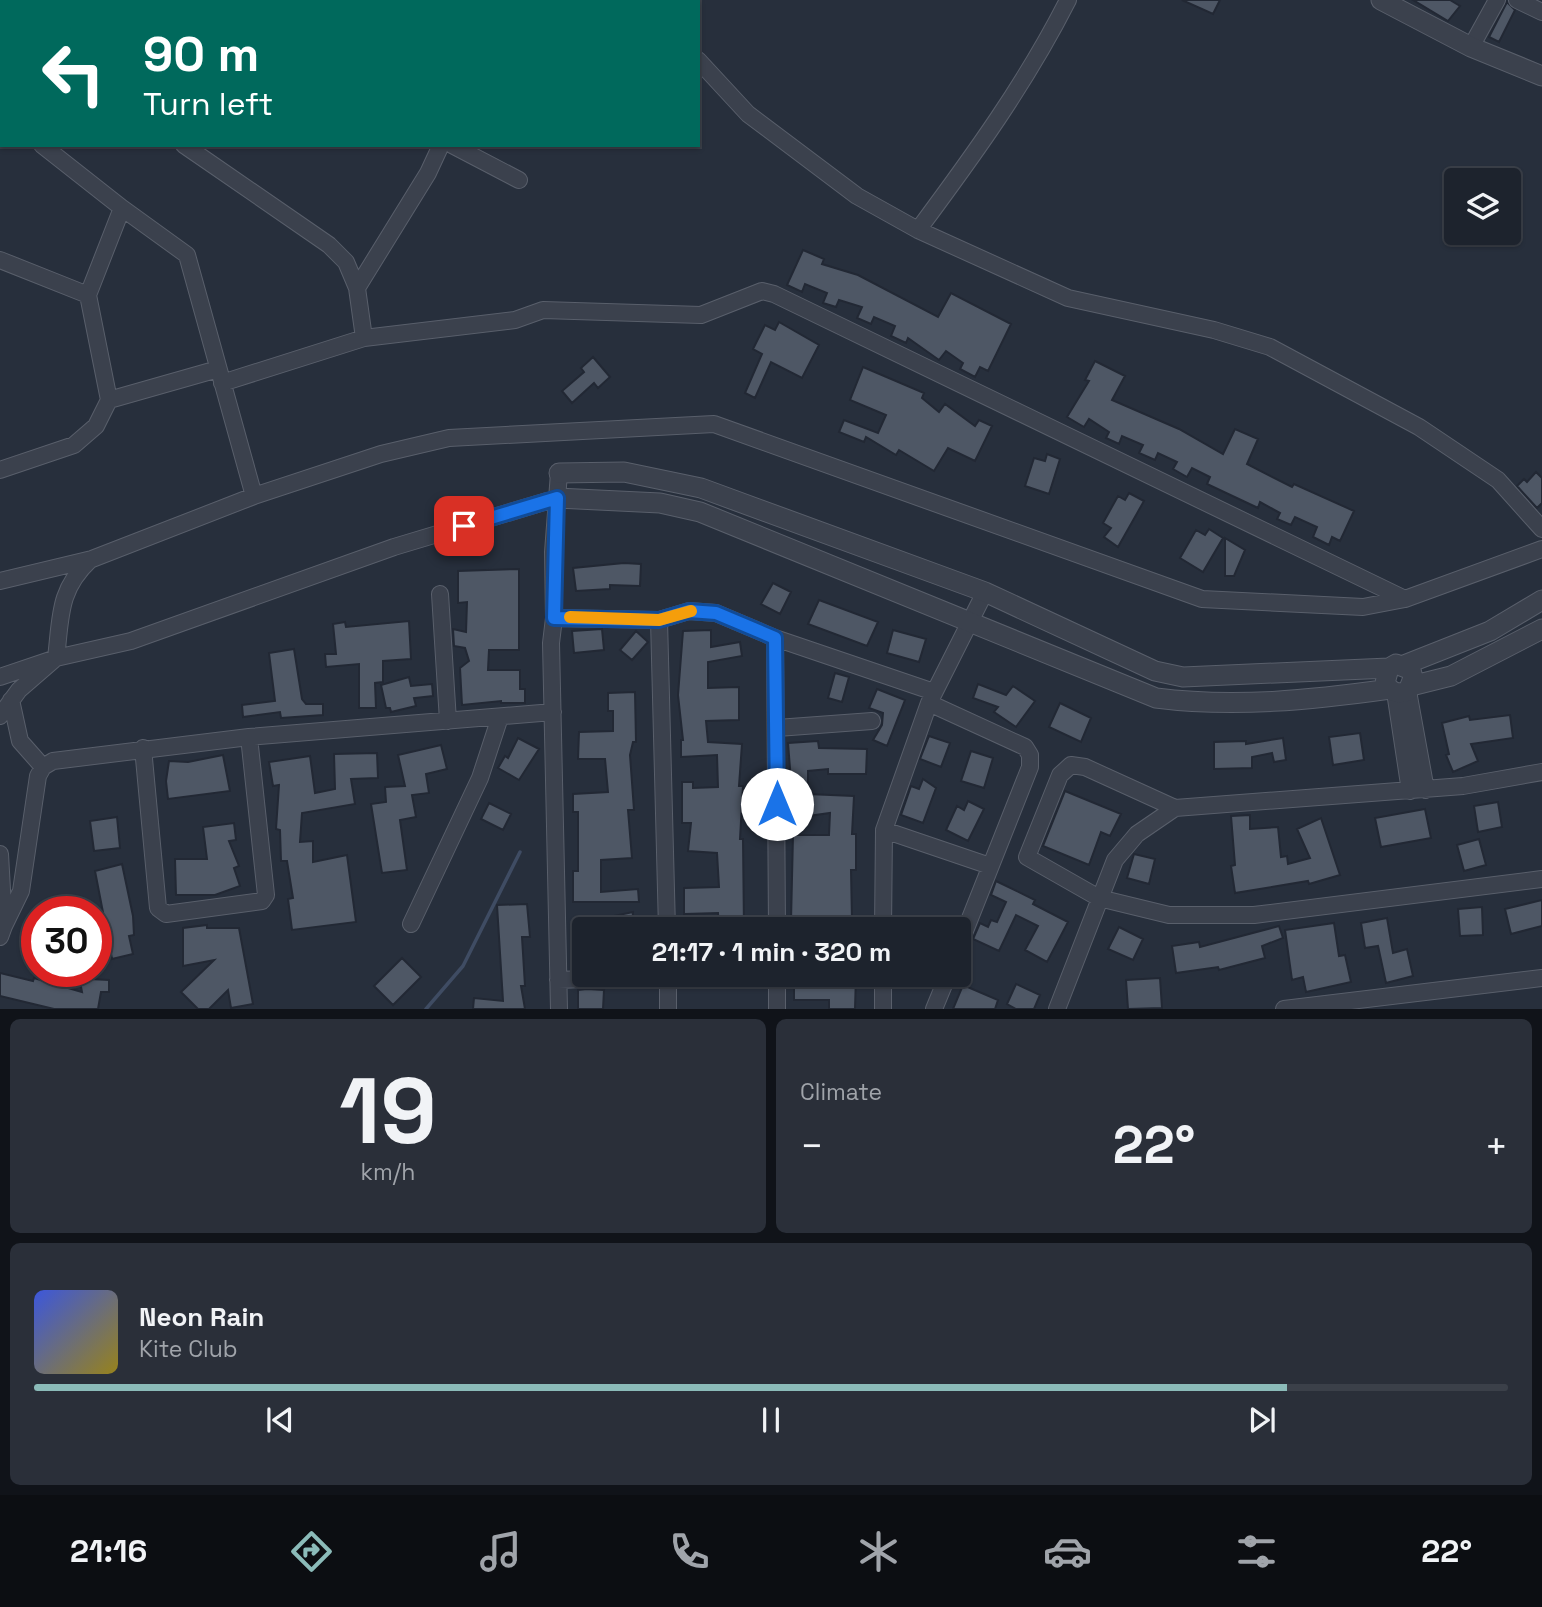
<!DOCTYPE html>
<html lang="en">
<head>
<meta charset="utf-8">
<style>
	:root { --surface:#1d232d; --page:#2a2f39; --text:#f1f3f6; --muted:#a0a4aa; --line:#3b4049; --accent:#8bbbb9 }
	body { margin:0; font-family:"Space Grotesk",sans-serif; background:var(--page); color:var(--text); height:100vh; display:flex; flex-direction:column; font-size:26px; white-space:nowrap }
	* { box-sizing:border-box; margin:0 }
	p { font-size:23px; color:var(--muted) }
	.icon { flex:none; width:38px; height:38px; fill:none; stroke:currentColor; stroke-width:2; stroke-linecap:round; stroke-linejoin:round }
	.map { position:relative; height:1009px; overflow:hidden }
	.side { display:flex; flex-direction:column; gap:10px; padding:10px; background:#101319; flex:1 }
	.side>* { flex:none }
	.hud { position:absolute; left:0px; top:0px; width:700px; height:147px; box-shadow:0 2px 5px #0004,0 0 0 2px var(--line); background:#00695c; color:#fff; overflow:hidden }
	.fabs { position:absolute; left:1444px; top:168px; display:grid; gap:14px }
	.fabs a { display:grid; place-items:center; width:77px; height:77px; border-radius:7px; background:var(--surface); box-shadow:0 2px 5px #0004,0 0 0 2px var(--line); font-size:35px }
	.speed { position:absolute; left:21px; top:896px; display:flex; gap:14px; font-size:35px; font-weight:700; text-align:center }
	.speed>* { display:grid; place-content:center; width:91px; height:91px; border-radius:50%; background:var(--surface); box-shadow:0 2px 5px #0004,0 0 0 2px var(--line); line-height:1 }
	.speed .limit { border:10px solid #d22; background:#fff; color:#111 }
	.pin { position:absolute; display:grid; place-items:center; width:60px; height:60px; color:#fff; margin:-30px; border-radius:14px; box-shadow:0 4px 10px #0006 }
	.me { position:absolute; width:77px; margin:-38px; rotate:0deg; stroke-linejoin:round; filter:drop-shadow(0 0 5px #0008) }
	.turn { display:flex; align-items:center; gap:24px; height:147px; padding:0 28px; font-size:32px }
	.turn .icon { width:91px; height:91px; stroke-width:2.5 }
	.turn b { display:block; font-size:49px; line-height:60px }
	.big { font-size:52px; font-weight:700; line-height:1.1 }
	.side .tile { flex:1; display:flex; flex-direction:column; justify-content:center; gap:10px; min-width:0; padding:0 24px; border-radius:10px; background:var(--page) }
	.side .dial { align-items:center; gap:0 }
	.dial b { font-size:91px; line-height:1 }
	.song { display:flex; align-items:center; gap:21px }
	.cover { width:84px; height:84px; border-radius:10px; background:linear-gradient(135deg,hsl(230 70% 55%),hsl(50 70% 35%)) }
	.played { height:7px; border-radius:4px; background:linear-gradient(90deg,var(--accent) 85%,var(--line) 85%) }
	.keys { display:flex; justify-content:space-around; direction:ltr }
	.heat { display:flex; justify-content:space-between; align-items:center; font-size:38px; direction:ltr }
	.side .tiles { flex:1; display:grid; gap:10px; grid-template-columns:1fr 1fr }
	.tile:last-child { grid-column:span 2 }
	.trip { position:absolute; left:572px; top:917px; width:399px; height:70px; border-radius:7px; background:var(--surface); box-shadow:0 2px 5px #0004,0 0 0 2px var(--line); font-weight:700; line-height:70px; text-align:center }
	.tab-bar { display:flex; height:112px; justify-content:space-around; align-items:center; background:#0c0e12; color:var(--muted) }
	.tab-bar .icon { width:49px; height:49px }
	.tab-bar .current { color:var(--accent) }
	.tab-bar b { font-size:32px; color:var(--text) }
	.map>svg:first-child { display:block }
</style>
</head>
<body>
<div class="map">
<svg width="1542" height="1009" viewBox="0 0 1542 1009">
	<rect width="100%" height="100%" fill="#272f3c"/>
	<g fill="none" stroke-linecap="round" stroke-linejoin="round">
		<path stroke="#3f4c63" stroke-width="3.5" d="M426,1009L463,966L520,852"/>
	</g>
	<path fill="#4e5765" stroke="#222834" stroke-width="2" d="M1182,0H1220L1213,14Z
		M1413,0H1450L1460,6L1448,21Z
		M1507,2L1515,10L1499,42L1489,37Z
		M803,250L824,259L822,264L858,275L938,317L951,293L1011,324L988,371L980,367L975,377L960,369L963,363L946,351L939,360L908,338L906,343L891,336L895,326L874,317L871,324L857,318L862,307L839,300L836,307L823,303L827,293L805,284L802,292L787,285Z
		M779,322L819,345L802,378L771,362L755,398L745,393L762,354L753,349L765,325L775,330Z
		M593,357L610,377L598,388L594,383L572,403L562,391L584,372L581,368Z
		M1095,361L1125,376L1112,400L1179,429L1223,454L1235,429L1258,439L1247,464L1292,487L1294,484L1354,511L1340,541L1332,537L1329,545L1313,537L1317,527L1295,517L1291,525L1277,519L1280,513L1260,502L1258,508L1207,484L1210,477L1192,468L1187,477L1173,469L1177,462L1158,453L1155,460L1139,453L1143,445L1122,436L1119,444L1106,438L1109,432L1089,419L1084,427L1067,417L1089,381L1085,380Z
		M863,367L924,393L922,398L939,412L945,404L975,426L979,420L992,426L975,461L948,448L934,471L899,450L896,455L866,437L864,442L839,432L844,420L878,433L886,415L850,400Z
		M1047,454L1060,459L1049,494L1025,486L1034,458L1045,461Z
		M1536,472L1542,478V503L1537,508L1517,486L1524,479L1527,482Z
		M1129,493L1144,501L1118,547L1104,537L1111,528L1103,523L1118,496L1125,500Z
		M1209,529L1223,538L1203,572L1180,558L1196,530L1205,535Z
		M1225,538L1245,550L1234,576H1225Z
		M624,563L641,564L640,586L610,585V589L576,591L573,568Z
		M519,569V650H489L488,670H520V689H525V703H501V701L462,705L460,668L469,661L465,648L454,646L453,629L466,632L467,602L458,603V571Z
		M773,583L791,592L780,614L761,604Z
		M819,600L878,622L867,646L808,624Z
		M409,621L411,659L383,661V682L375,683L376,708H359V664L326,667L325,654H336L333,624L345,622L346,627Z
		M602,629L604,650L574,653L572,631Z
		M711,630V647L740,642L742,656L708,662V688L739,687V720L706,721L708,742L742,744L739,786H743L740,839H743L744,929H719L718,913L684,914V888L719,887L717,853L688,851L691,823H682V782H693V788L718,787L717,755L681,757V740H683L678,695L683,631Z
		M893,630L926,639L919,662L887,653Z
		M636,631L648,642L632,660L620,650Z
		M294,649L302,699L306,704H323V715L281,718L280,712L243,717L242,705L275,701L269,653Z
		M835,673L849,677L842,702L828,698Z
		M409,677L411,686L432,684L433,696L414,698L416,706L391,712L390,708H386L381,685Z
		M978,684L1006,695L1013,686L1035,701L1016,727L994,712L998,707L973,698Z
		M877,689L905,700L887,746L873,740L882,725L883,713L869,708Z
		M635,692L636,742H633L630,755L634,810H628L632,858L601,860V892L638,889L639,902H573V871H578V812H573V794L608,792L605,759H578L579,732L613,731V711H608V693Z
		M1060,703L1091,718L1081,742L1049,727Z
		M1510,715L1513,738L1471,744L1478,761L1453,772L1446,755L1449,754L1442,723L1469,716L1470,720Z
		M1360,733L1364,760L1333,765L1329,737Z
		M929,736L950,743L941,767L920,759Z
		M518,738L539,749L519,780L498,768L505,756L508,758Z
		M1283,738L1286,760L1274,762L1272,753L1252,757V768L1214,769V742L1246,741V744Z
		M818,741L819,748L867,749L866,774H828V769L808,771V794L854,796L852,834H856V870H851L852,920L791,921L793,835H829L830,813L794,818L788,743Z
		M441,745L447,769L426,774L429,793L412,795L416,817L400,820L407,870L382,873L371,804L386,802L385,787L405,786L398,755Z
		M971,751L993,758L984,788L961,781Z
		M377,753L378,778L351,779L355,804L302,813L300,842L313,841V862L347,855L356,922L292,930L288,899L293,898L287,861H281L280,830L276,829L279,785L273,786L269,762L310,756L315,793L335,789L334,754Z
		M223,755L230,791L168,799L166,781L169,761L188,762Z
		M923,779L936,788L923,823L901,815L911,786L919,789Z
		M1065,791L1121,814L1110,836L1101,832L1089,865L1043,846Z
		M968,801L984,809L968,841L946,830L957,806L964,810Z
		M1498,802L1502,827L1478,832L1474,806Z
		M489,803L511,814L503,830L481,819Z
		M1425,809L1431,838L1381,847L1375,818Z
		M1250,815V829L1278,827L1281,857L1287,856L1288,864L1310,858L1297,829L1321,818L1340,875L1309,884L1308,881L1235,893L1231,866L1235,865L1231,816Z
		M117,817L120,848L94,851L90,821Z
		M234,823L236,840L229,841L239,866L234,868L240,886L215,895H176L175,859H207L203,827Z
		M1479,839L1486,865L1464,871L1457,845Z
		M1134,854L1155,859L1149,884L1127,878Z
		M122,864L133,916L134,935L129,936L133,954L112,959L95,871Z
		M996,881L1035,900L1033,904L1068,922L1047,962L1025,950L1038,926L1016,915L999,951L973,939L980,923L988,927L991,920L997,922L1006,902L991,895Z
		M1542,900V926L1511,934L1505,909Z
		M527,904L530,937H522L525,986H521L525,1009H473L474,998L503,1001L497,905Z
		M1482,907L1483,935L1460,936L1458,909Z
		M633,912L632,929H584V969H579L571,925Z
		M1387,918L1393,953L1407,949L1413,976L1386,983L1378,946L1365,948L1361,923Z
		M1334,923L1339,956L1345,955L1351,982L1306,992L1303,977L1292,980L1285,930Z
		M207,925V928H239L253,1004L231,1008L228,990L209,1009H198L181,992L214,960L183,966V928Z
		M1279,926L1283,938L1262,946L1265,958L1219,970L1218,967L1176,973L1172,946L1199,942L1200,947Z
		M1119,927L1143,939L1133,960L1108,949Z
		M402,958L421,977L393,1005L374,986Z
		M78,971H88L90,979L109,980V992H101L98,1009H54L0,996V973L33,981L34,978L82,992Z
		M829,975H856L855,1009H829V1000H794V982H829Z
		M1160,978L1162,1008L1128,1009L1126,980Z
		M1016,984L1040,995L1034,1009H1016L1007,1004Z
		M963,985L998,1000L995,1009H953Z
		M587,989L604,990L603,1009H578V990Z"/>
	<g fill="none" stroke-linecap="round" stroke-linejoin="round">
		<defs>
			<path id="minor" d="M223,0L226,2
				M641,0L642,2
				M1517,0L1542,12
				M106,2L107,0
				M1471,47L1497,0
				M698,60L748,114L857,196L918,230L1068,298L1214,330L1270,347L1419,427L1498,480L1542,529
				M0,115L2,116
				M42,145L122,208L88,295L109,400L218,369
				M184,145L329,245L346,262L357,288
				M452,145L519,180
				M122,208L187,255L254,496
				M918,230C973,156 1026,83 1068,0
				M0,260L88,295
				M364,338L515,320L543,310L701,315L762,291L774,294L1405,599
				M222,383L364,338L357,288L428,173L441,145
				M0,470L74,445L96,426L109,400
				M0,581L92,559L254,496L381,454L449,438L714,424L1202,599L1363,607L1405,599L1542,549
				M440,594L448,721
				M554,618L553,552L559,473
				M659,620L667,929
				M0,677L56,658L131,641L394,547L557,498
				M1408,691L1426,790
				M1395,692L1410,791
				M11,700L20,741L43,767
				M0,716L19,690L56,658C61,617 58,590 90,560
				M777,728L872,721
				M143,748L158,908L166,914L262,901L266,895L249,737
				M1542,772L1463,786L1175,808L1085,767L1071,765L1060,775L1027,857L1099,898L1169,915H1254L1542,879
				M884,830L990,866
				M0,854L4,926L0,937
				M411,924L480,778L500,717
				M4,926L21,891L38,776L43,767L53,761L249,737L553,712
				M777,929L775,638L934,692
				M883,929L884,830L929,703
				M959,946L1030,767V755L1025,747L929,703L985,592
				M668,975V1009
				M777,975V1009
				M558,980L668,976
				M559,1009L551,643L554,618L659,620L689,611L716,613L775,638
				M883,1009V975
				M934,1009L948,975
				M1057,1009L1115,860L1137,834L1175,808
				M1284,1009L1542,978"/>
			<path id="tertiary" d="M1381,0L1471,47L1542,76
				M559,473L624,472L701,488L985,592L1155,671L1183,677L1389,668L1396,664L1411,670L1413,678L1408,691C1397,695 1391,692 1385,683L1389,668
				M557,498L660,503L700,512L1156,698C1234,708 1312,700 1390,689
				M1404,665L1490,631L1542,600
				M1411,686L1451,676L1542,629"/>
		</defs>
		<use href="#minor" stroke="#595f6b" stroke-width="18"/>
		<use href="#tertiary" stroke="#595f6b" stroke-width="21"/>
		<use href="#minor" stroke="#3b414d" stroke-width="16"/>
		<use href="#tertiary" stroke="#3b414d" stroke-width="19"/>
	</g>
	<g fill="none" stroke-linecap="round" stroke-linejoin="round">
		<defs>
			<path id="route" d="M464,526L557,498L554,618L659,620L689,611L716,613L775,638L777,804"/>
		</defs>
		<use href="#route" stroke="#114b97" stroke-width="18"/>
		<use href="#route" stroke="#1a73e8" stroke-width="12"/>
		<path stroke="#f59e0b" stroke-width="12" d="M570,617L659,620L691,611"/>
	</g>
</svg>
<div class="fabs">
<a><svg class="icon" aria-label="layers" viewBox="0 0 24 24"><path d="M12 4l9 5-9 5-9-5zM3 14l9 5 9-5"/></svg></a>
</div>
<div class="speed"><div class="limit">30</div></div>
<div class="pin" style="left:464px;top:526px;background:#d93025"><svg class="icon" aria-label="arrive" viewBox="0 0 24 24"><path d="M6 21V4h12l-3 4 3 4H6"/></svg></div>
<svg class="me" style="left:777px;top:804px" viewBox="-20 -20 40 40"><circle r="19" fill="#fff"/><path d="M0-13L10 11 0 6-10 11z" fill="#1a73e8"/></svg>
<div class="trip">21:17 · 1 min · 320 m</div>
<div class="hud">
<div class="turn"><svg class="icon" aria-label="left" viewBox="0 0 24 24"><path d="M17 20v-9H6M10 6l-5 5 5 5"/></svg><div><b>90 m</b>Turn left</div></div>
</div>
</div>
<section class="side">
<div class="tiles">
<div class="tile dial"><b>19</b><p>km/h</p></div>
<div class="tile"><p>Climate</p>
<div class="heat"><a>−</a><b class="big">22°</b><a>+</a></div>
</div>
<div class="tile">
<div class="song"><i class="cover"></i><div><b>Neon Rain</b><p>Kite Club</p></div></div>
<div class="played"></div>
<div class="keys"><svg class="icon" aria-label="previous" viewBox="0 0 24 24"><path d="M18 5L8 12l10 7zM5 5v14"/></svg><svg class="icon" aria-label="pause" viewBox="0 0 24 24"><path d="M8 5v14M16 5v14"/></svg><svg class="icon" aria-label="next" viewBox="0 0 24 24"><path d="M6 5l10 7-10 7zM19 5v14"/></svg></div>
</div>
</div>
</section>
<nav class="tab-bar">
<b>21:16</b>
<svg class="icon current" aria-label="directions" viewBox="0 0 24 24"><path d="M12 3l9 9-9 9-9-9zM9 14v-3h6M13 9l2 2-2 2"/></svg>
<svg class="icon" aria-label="music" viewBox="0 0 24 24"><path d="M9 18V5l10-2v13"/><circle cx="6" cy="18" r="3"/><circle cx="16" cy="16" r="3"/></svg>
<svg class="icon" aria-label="phone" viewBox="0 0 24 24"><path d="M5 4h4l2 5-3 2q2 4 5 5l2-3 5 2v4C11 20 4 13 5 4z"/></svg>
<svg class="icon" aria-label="climate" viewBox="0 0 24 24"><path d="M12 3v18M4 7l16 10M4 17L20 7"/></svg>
<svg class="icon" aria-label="car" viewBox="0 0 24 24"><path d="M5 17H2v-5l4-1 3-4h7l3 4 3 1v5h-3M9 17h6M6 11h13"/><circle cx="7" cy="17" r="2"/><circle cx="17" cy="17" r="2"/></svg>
<svg class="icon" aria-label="filters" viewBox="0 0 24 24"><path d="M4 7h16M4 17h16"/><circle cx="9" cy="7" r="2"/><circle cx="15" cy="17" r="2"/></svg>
<b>22°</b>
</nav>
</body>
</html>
